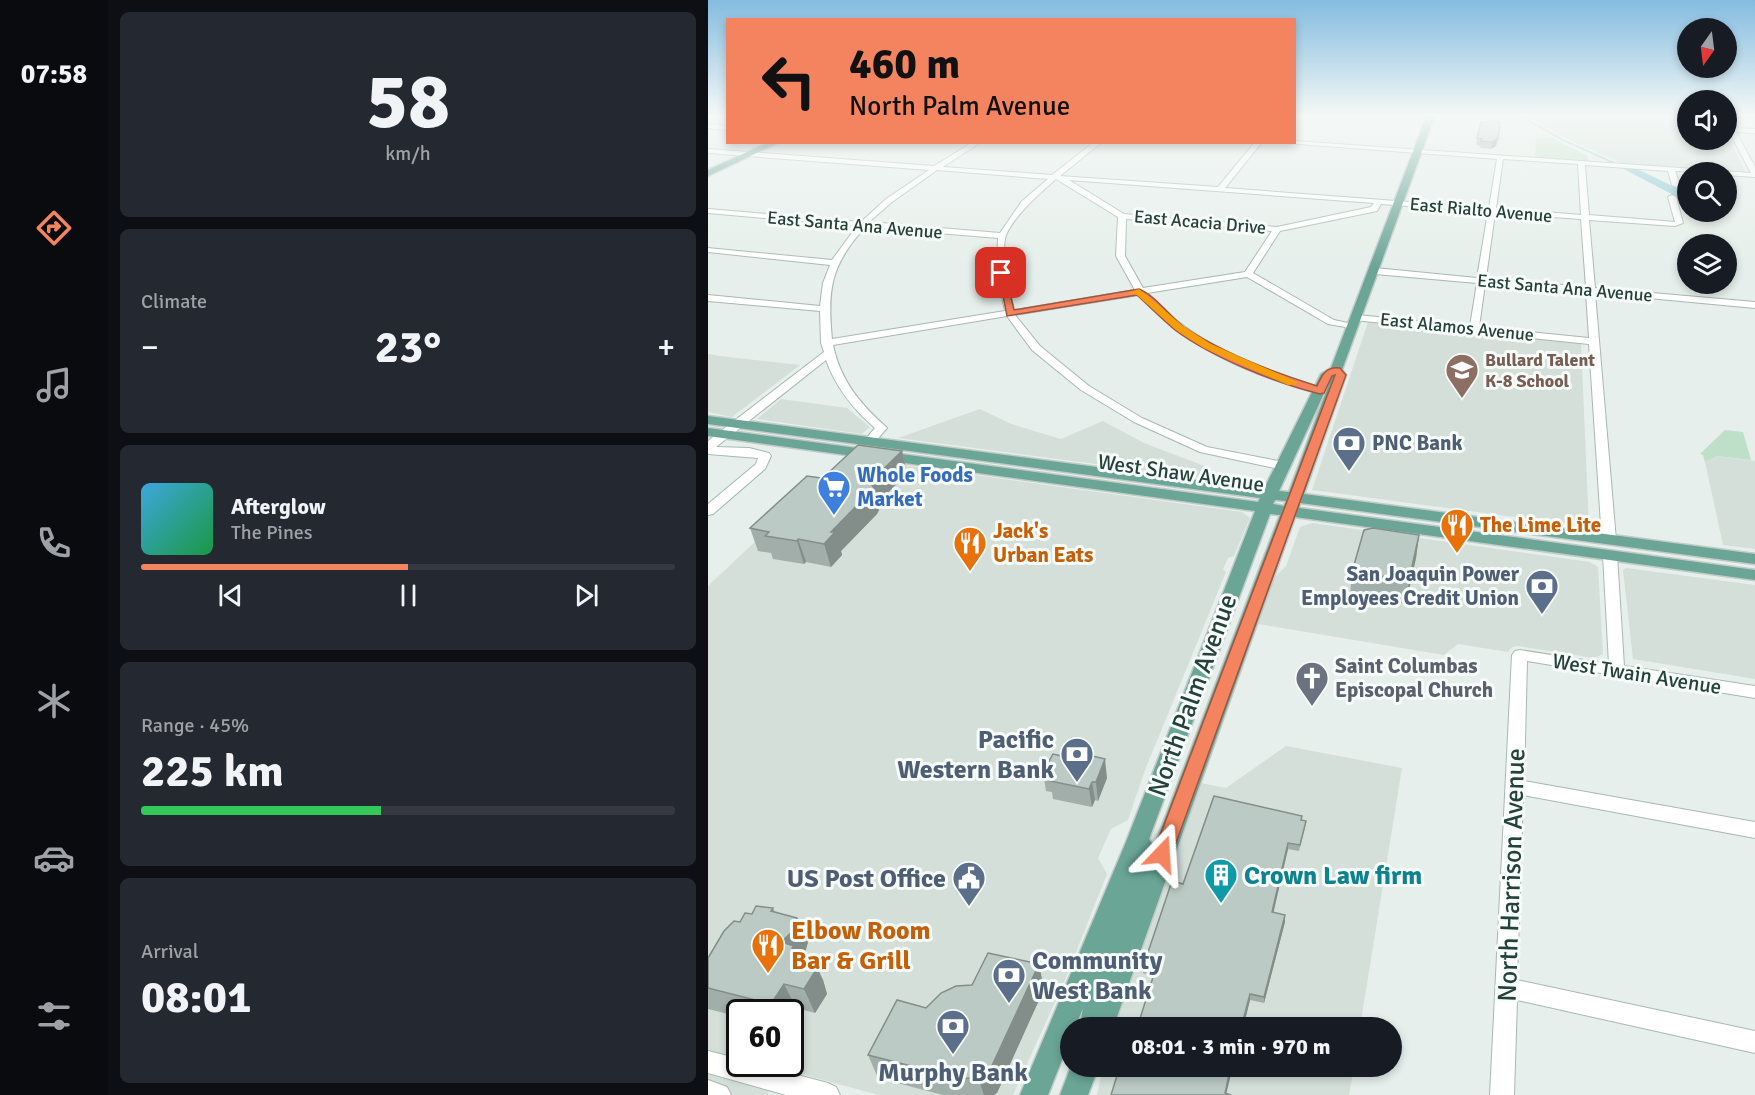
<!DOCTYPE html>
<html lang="en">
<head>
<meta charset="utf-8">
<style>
	:root { --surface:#171b24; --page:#242831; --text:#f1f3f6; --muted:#9ea1a6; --line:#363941; --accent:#f4845f }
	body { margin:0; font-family:Signika,sans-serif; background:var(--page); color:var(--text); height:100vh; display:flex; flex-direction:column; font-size:22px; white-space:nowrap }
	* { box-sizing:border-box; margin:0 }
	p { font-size:20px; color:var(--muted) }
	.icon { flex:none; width:33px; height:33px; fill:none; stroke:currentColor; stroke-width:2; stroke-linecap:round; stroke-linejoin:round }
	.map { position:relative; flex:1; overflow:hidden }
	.sheet { display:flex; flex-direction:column; gap:12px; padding:12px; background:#0d0f14; width:600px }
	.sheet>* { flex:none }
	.top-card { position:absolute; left:18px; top:18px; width:570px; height:126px; border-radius:0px; box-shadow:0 3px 9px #0003; background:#f4845f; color:#111; overflow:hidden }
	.needle { width:39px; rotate:194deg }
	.buttons { position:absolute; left:969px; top:18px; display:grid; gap:12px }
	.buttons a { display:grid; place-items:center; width:60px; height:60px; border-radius:50%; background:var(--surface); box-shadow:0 3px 9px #0003; font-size:30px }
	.speed { position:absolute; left:18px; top:999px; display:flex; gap:12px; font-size:30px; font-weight:700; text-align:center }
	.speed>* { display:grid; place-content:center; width:78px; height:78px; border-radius:50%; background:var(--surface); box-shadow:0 3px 9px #0003; line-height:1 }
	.speed .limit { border:3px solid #111; border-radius:9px; background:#fff; color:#111 }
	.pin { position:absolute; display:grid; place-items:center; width:51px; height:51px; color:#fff; margin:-26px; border-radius:12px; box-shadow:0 3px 9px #0006 }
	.me { position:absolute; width:66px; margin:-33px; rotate:20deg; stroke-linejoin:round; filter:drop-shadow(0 0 4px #0008) }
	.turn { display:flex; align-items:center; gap:21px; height:126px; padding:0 24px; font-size:27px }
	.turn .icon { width:78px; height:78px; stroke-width:2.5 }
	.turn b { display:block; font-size:42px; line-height:51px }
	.big { font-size:45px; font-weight:700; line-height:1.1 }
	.sheet .card { flex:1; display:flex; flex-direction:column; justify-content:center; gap:9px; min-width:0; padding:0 21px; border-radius:9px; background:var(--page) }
	.sheet .dial { align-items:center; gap:0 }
	.dial b { font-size:78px; line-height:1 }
	.song { display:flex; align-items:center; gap:18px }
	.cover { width:72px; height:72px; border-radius:9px; background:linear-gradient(135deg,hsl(200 70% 55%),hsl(140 70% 35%)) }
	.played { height:6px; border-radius:3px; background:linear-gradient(90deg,var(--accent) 50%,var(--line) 50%) }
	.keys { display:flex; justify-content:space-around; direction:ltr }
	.heat { display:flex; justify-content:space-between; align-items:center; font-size:33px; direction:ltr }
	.charge { height:9px; border-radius:4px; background:linear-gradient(90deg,#34c759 45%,var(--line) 0) }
	.trip { position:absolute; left:352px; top:1017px; width:342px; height:60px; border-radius:30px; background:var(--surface); box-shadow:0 3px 9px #0003; font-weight:700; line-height:60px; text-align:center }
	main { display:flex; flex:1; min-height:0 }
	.dock { display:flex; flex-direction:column; width:108px; justify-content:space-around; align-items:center; background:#090b0e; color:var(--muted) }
	.dock .icon { width:42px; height:42px }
	.dock .selected { color:var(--accent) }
	.dock b { font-size:27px; color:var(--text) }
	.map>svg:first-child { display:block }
</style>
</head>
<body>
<main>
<nav class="dock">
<b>07:58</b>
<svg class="icon selected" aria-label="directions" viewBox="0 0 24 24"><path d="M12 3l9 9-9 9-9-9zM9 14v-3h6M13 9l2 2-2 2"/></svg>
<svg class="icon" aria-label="music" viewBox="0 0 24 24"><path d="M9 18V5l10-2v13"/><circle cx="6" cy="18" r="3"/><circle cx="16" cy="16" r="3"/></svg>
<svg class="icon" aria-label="phone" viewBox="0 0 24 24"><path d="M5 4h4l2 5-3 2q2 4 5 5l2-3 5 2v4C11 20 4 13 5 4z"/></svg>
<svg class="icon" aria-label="climate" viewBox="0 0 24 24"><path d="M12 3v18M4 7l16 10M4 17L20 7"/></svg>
<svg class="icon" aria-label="car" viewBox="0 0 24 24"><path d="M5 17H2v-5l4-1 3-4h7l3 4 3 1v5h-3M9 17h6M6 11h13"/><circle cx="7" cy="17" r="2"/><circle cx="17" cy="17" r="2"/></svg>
<svg class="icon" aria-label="filters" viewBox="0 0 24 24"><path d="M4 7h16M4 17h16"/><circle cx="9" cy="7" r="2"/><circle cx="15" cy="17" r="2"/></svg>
</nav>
<section class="sheet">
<div class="card dial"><b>58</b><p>km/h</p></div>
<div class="card"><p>Climate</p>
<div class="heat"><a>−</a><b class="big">23°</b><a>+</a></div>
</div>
<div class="card">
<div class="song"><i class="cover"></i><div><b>Afterglow</b><p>The Pines</p></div></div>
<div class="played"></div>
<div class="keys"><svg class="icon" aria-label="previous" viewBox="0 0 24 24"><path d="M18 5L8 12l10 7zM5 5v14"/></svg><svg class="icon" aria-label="pause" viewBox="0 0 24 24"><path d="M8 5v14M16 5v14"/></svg><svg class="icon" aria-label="next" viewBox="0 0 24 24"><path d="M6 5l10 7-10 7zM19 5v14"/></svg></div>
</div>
<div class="card"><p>Range · 45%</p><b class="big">225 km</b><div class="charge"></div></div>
<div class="card"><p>Arrival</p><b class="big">08:01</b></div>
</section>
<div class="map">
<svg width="1047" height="1095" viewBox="0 0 1047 1095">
	<rect width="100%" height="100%" fill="#e6efeb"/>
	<path fill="#d4dfda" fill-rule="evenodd" d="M817,115H979L980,140H1018L1019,134L1037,172L915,164L860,139Z
		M660,322L873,343L881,527L604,490Z
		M0,354L12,356L92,365L24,417L0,412Z
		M73,399L139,408L162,427L154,434L49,419Z
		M272,409L303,424L353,439L395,421L436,443L499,467L494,478L190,438Z
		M1009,456L1047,461V549L1015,545L997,462Z
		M137,457L534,512L542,518L526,556L520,558L515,569L518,572L437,770L420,820L403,829L390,858L399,874L357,980L305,1095H171L64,1066L60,1095H0V586ZM32,1012H82V1064H32Z
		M604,523L882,562L890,567L895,654L886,658L810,646L804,647L800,652L750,644L736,655L550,624L565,579L578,566L592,527Z
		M918,568L1047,585V679L925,659L915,570Z
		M578,746L694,768L652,1027L406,1028L493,783L518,788Z
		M395,1067H646L641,1095H389Z"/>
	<path fill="#bfe0c8" d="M828,137L845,138L879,156L880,161L827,158Z
		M1017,430L1035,432L1043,460L1009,456L997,462L995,455L992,454Z"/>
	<path fill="#8ec9d4" d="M912,167L927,168L979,193V202Z"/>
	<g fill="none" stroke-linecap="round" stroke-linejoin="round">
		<path stroke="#8ec9d4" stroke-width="1.5" d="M811,115L853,139L906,163"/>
		<defs>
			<path id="minor" d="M1018,117L1026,128L1047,129V133L1028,132L1047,167V177L1018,175V172L967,171L972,185L968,187L964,185L960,171L877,165L881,215L967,222L960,197L964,195L968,197L975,223L967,226L881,220L887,288L1047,302V308L887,293L908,540L906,543L901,544L894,540L881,344L646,320L644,318L649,315L762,326L769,283L667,274L663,271L667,268L769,278L780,212L673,204L669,211L572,231L545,273L626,320L649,325V329L620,324L539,277L439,293C485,344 552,371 616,389V393H608C543,375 477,347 431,295L307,315L332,346L381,386L434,418L499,447L580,463L582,466L580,469L576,470L492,452L426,422L373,390L324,350L299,316L125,345C132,379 151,403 177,426L179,428L166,443H158L156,441L167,428C145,409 128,388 118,360L8,447L41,448L61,453L63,456L57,469L5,514L0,515V504L48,464L50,458L0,454V441L116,352L113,343L112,311L0,301V295L112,306L115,283L122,265L0,252V248L124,260L149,226L0,213V209L153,222L178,199L221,170L0,153V149L226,166L265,142H273L235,167L344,175L386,142H394L352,176L510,187L547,142H554L517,188L781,208L789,159L564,142L586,141L1043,173L1018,126ZM795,159L870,164L873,215L788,208ZM229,170L340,179L314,201L292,233L161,222L184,202ZM348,179L410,217L408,256L427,290L306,310C302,292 292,253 298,235C306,216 332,193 348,179ZM361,180L666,203L663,207L569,227L416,214ZM787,213L873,219L878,287L778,278ZM418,219L564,231L537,272L435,288L417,256ZM157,227L290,238L289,273L297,311L124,339C119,289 123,265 157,227ZM777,284L878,293L881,338L771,327Z
				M0,124L20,126V130L0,128Z
				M902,551L909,555L916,666L1047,686V698L819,661L816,781L1047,822V838L815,795L809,980L1047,1031V1053L809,1000L806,1095H782L804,655L807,651L812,650L901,664L895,555Z
				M0,1051L32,1059V1064H47L120,1083L128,1087L132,1095H78L0,1073Z
				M0,1080L19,1087L23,1095H0Z"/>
			<path id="major" d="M719,115H727L634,370L638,375L596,494L1047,554V564L592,503L591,508L1047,570V580L587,517L405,1028H376L373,1019L375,1008L367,1028H363V1037L340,1095H312L418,842L547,511L0,436V428L550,502L552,498L0,424V416L556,489L613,374L623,368ZM624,376L581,492L571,491ZM567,500L578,501L576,506L565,504ZM562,514L572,515L446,847L441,839Z
				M61,142H72L0,176V170Z
				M363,1066H391L380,1095H352Z"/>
		</defs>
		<use href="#minor" stroke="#a8b8b2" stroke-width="2"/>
		<use href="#major" stroke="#c2cac8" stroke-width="3"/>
		<use href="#minor" fill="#fff" fill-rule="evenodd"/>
		<use href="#major" fill="#6aa596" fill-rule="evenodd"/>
	</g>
	<path fill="#a1aea9" d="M792,123L788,146L783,149L772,148L773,146L768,145L769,138Z
		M194,451L199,473L170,503L171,510L169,514L133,551L134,555L123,567L98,562L96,564L65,559L63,553L50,551L42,528L113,478Z
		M711,535L708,558L698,604L642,595L644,572Z
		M335,772L399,778L390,801L387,800L384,807L345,799L344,792L338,791Z
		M594,820L597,827L591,851L580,849L565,913L577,915V922L556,1003L542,1000L535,1028H429L445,976L435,973V967L475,884Z
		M65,908L67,912L89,918L100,942L97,953L115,980L119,994L107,1013L88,1008L82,1017V1012H32V1017L0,1009V958L32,922L44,914Z
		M336,989L289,1093L286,1095H235L170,1078L160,1055L218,1008Z"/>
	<path fill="#838d89" d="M790,139L788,146L783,149L784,142Z
		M194,451L199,473L170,503L171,510L169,514L133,551L134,555L123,567L116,544L123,532L162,482Z
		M711,535L708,558L698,604L701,580Z
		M90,539L98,562L96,564L89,541Z
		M397,759L399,778L390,801L388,782Z
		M384,782L387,800L384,807L381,789Z
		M580,843V849L564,919V912Z
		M577,915V922L556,1003V997Z
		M89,918L100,942L96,956L73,942Z
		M104,956L115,980L119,994L107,1013L96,989Z
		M331,964L336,989L289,1093L286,1095H276L270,1077Z
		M76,984L88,1008L82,1017V1012H67L63,1004Z
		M542,994V1000L535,1028H533Z
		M523,1066H525L518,1095L517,1093Z"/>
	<path fill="#bbcac4" stroke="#838d89" stroke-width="1.5" d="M788,121L792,123L790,139L784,142L773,141L774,139L769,138L773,122Z
		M150,445L194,451L162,482L166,488L163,491L123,532H127L116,544L90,539L89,541L57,536L61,532L42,528L99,476L113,478L117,476Z
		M665,528L711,535L701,580L644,572L656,530Z
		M356,749L397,759L388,782H384L381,789L342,781L345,774L335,772L345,754L354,756Z
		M506,796L594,816L593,820L598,821L592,845L580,843L564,912L577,915L556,997L542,994L533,1028H429L447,971L435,967L464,881L475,884Z
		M48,906L65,908L63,911L89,918L85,931L73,942L86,946L84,948L104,956L108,970L96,989L76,984L63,1004L0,988V958L16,931L26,921L32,922L37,913L44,914Z
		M280,953L331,964L282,1070L270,1077L254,1079L160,1055L189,1000L218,1008L233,993L248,986L264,985Z
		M412,1066H523L517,1093L523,1095H403Z"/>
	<linearGradient id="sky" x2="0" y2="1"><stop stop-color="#84bce0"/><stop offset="0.43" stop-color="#f4f8f6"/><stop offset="1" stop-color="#f4f8f6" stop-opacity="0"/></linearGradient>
	<rect width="1047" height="268" fill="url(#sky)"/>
	<path fill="#f4845f" stroke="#9f563e" stroke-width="1.5" d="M290,271L297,273L306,310L431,289C448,296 462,317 477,328C517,354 564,372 609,386C614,375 618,366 632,368L638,375L464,854L461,860L454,862L447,860L445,854L627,375L624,376L616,393L612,394C568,383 503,357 467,330C454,319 442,307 429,295L299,316Z"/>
	<path fill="#f59e0b" d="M431,289L475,326L503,344L589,382L588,385H580L496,348L468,330L429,295L420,293Z"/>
	<defs>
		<symbol id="school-pin" viewBox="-11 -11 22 30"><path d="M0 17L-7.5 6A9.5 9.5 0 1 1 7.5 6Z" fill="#8d6e63" stroke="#f7fbf9"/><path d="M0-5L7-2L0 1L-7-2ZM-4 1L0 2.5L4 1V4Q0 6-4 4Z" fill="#fff"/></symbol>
		<symbol id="bank-pin" viewBox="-11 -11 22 30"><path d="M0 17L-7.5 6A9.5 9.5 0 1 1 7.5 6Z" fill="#5c6f8a" stroke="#f7fbf9"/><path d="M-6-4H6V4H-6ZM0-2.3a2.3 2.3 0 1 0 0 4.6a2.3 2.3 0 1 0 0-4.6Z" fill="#fff"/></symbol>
		<symbol id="supermarket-pin" viewBox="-11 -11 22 30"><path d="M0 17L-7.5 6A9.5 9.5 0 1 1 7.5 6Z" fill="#3f7fe0" stroke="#f7fbf9"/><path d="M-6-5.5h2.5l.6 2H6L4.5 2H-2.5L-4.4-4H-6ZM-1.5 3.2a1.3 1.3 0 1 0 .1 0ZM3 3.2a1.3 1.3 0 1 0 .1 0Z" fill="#fff"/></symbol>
		<symbol id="restaurant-pin" viewBox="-11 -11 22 30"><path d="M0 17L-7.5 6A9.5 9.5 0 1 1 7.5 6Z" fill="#e8710a" stroke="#f7fbf9"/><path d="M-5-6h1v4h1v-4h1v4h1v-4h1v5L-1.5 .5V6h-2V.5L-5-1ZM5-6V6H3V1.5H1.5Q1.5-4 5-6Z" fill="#fff"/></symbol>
		<symbol id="church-pin" viewBox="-11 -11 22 30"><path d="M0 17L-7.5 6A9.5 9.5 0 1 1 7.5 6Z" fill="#6b7280" stroke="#f7fbf9"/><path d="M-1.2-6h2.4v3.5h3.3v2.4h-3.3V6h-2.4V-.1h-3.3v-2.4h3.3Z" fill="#fff"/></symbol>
		<symbol id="building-pin" viewBox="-11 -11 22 30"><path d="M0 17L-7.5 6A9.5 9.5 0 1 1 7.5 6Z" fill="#0f9aa8" stroke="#f7fbf9"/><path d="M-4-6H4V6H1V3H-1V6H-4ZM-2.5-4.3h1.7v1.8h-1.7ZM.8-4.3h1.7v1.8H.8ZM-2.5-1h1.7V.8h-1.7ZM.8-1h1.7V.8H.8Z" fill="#fff"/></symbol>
		<symbol id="civic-pin" viewBox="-11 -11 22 30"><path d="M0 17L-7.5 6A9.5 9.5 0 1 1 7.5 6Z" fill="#5c6f8a" stroke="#f7fbf9"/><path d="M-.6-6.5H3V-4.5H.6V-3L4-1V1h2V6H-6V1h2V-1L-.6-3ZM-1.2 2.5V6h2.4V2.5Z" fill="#fff"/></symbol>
	</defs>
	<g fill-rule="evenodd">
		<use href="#school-pin" x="735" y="351" width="38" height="52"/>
		<use href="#bank-pin" x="622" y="424" width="38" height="52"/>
		<use href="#supermarket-pin" x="107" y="468" width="38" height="52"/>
		<use href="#restaurant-pin" x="730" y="506" width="38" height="52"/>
		<use href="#restaurant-pin" x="243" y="524" width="38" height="52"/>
		<use href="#bank-pin" x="815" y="567" width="38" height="52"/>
		<use href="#church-pin" x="585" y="659" width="38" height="52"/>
		<use href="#bank-pin" x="350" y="735" width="38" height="52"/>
		<use href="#building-pin" x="494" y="856" width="38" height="52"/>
		<use href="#civic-pin" x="242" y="859" width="38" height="52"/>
		<use href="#restaurant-pin" x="41" y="926" width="38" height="52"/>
		<use href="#bank-pin" x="282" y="956" width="38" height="52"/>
		<use href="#bank-pin" x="226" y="1007" width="38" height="52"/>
	</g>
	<g text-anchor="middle" stroke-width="6" stroke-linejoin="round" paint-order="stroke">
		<g font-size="18" fill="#24423a" stroke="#f7fbf9">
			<text transform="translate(773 210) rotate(5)" y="6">East Rialto Avenue</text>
			<text transform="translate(492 222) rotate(5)" y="6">East Acacia Drive</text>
			<text transform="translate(147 225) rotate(5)" y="6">East Santa Ana Avenue</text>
			<text transform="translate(857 288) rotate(5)" y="6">East Santa Ana Avenue</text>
			<text transform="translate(749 327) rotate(6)" y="6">East Alamos Avenue</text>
		</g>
		<g font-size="18" font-weight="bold" fill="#785e54" stroke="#f7fbf9" text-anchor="start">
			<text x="777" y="366">Bullard Talent<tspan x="777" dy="21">K-8 School</tspan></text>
		</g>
		<g font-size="21" font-weight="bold" fill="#4e5e75" stroke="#f7fbf9" text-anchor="start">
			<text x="664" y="450">PNC Bank</text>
			<text x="811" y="581" text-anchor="end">San Joaquin Power<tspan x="811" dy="24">Employees Credit Union</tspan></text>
		</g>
		<g font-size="21" fill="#24423a" stroke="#f7fbf9">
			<text transform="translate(473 473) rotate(8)" y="7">West Shaw Avenue</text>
			<text transform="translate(929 674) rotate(9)" y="7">West Twain Avenue</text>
		</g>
		<g font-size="21" font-weight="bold" fill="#366cbe" stroke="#f7fbf9" text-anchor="start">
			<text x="149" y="482">Whole Foods<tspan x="149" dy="24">Market</tspan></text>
		</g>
		<g font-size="21" font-weight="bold" fill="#c56008" stroke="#f7fbf9" text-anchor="start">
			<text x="772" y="532">The Lime Lite</text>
			<text x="285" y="538">Jack's<tspan x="285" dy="24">Urban Eats</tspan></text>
		</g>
		<g font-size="21" font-weight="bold" fill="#5b616d" stroke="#f7fbf9" text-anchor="start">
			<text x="627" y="673">Saint Columbas<tspan x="627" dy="24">Episcopal Church</tspan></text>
		</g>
		<g font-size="26" fill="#24423a" stroke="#f7fbf9">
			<text transform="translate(484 695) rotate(-70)" y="9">North Palm Avenue</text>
			<text transform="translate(803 875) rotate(-88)" y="9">North Harrison Avenue</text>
		</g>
		<g font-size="26" font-weight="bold" fill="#4e5e75" stroke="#f7fbf9" text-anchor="end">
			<text x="346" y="748">Pacific<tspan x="346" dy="30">Western Bank</tspan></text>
			<text x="238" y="887">US Post Office</text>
			<text x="324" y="969" text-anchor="start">Community<tspan x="324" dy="30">West Bank</tspan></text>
			<text x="245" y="1081" text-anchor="middle">Murphy Bank</text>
		</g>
		<g font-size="26" font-weight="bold" fill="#0d838f" stroke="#f7fbf9" text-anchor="start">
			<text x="536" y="884">Crown Law firm</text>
		</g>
		<g font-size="26" font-weight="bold" fill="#c56008" stroke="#f7fbf9" text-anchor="start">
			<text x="83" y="939">Elbow Room<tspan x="83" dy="30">Bar &amp; Grill</tspan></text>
		</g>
	</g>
</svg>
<div class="buttons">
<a><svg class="needle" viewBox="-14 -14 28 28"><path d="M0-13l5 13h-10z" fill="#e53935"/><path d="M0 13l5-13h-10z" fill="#9ea1a6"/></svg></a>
<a><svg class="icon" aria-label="sound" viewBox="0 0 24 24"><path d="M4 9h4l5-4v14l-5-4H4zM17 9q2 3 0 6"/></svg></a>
<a><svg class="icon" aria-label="search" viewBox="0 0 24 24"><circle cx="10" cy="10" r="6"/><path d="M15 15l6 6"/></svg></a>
<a><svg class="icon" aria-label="layers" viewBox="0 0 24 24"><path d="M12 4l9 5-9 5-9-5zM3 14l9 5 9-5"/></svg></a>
</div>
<div class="speed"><div class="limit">60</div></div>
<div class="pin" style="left:293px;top:273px;background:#d93025"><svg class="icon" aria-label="arrive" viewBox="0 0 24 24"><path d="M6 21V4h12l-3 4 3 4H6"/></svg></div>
<svg class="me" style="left:454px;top:854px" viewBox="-20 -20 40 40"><path d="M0-17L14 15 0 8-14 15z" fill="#f4845f" stroke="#fff" stroke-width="4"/></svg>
<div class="trip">08:01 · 3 min · 970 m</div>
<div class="top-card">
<div class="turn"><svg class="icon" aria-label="left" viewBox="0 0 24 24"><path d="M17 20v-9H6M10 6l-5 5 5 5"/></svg><div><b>460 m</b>North Palm Avenue</div></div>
</div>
</div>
</main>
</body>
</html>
